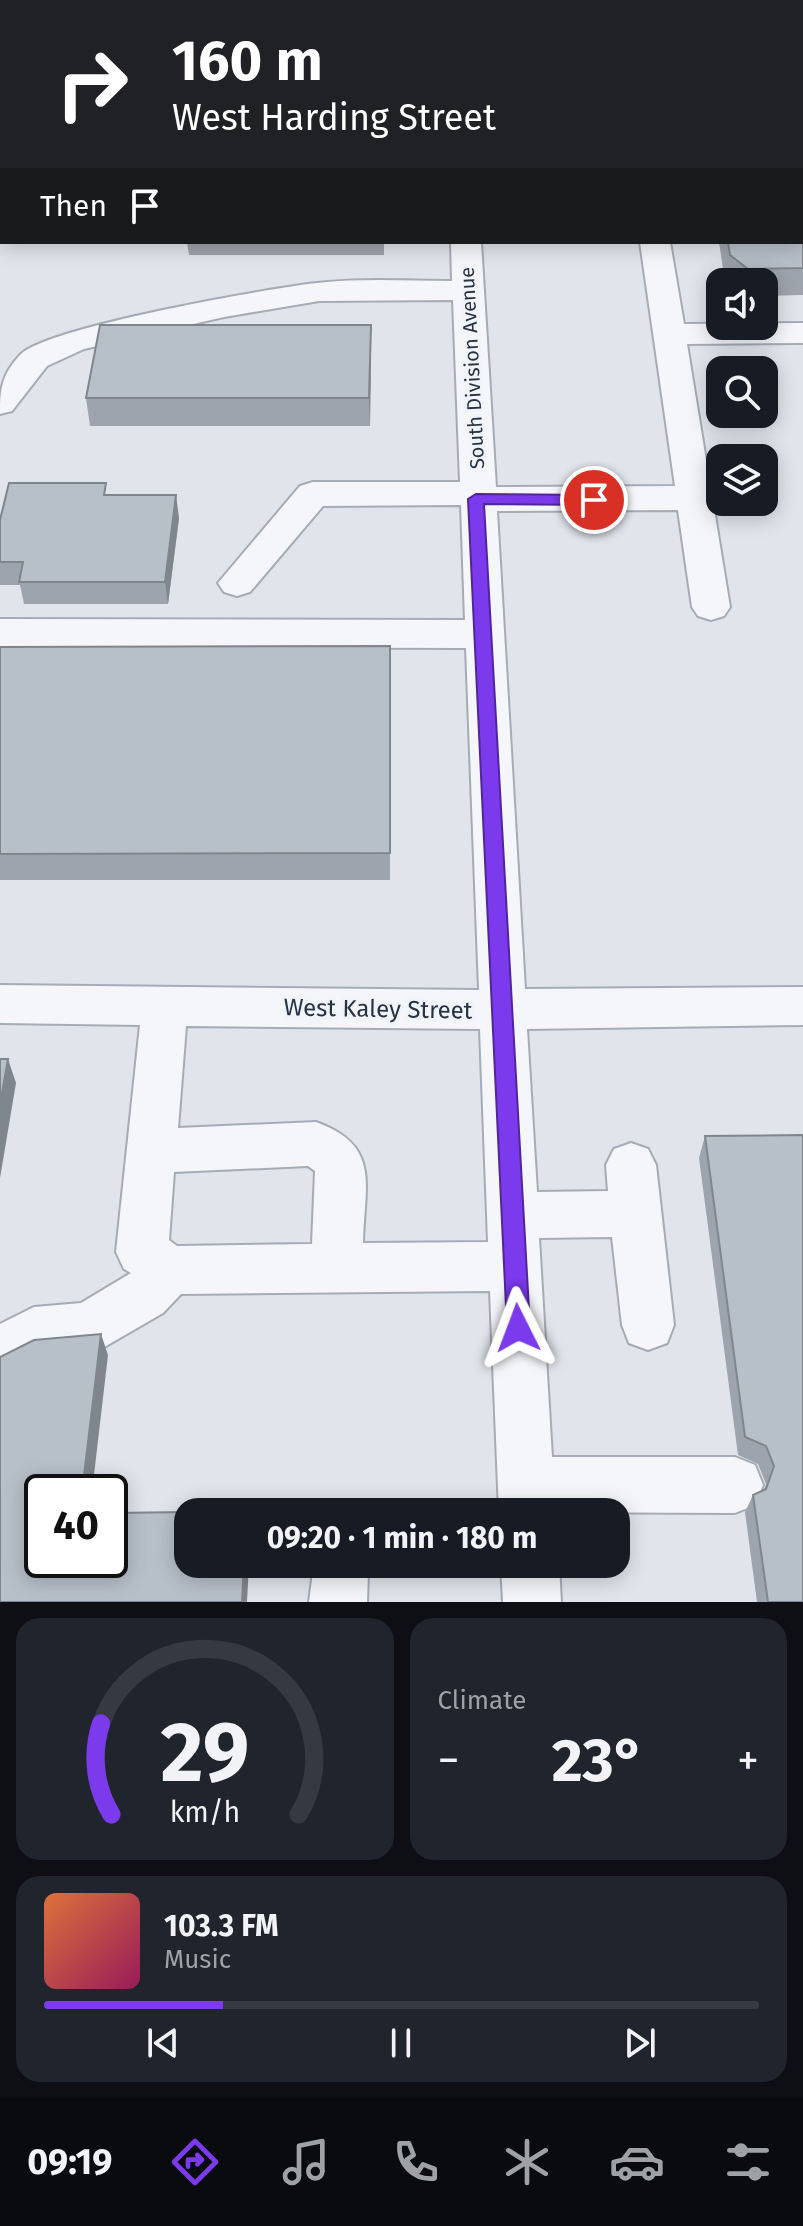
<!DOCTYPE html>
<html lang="en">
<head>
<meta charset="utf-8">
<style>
	:root { --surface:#171b24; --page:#20242c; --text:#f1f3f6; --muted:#9ea1a6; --line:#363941; --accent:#7c3aed }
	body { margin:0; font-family:"Fira Sans",sans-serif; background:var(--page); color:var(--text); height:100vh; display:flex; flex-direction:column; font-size:30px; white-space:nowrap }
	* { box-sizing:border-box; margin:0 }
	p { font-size:26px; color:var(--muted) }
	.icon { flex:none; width:44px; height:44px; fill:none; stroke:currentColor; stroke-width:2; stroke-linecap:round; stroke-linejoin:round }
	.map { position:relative; height:1602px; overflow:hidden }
	.sheet { display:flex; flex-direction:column; gap:16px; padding:16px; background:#0d0f14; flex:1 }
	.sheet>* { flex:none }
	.banner { position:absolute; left:0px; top:0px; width:804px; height:244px; box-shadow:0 4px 20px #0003; background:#202124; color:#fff; overflow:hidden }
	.controls { position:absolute; left:706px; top:268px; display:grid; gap:16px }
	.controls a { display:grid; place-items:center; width:72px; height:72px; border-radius:16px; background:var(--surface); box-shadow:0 4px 20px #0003; font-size:40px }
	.speed { position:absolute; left:24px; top:1474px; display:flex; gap:16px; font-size:40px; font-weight:700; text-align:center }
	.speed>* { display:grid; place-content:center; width:104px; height:104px; border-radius:50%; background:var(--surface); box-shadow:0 4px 20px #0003; line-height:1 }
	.speed .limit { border:4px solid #111; border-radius:12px; background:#fff; color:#111 }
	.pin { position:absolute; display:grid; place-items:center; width:68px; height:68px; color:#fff; margin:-34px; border:4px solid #fff; border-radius:50%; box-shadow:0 2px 8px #0007 }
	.me { position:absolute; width:88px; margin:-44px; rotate:357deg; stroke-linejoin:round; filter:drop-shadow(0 0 6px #0008) }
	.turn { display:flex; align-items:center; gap:28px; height:168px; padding:0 40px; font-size:36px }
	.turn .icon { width:104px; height:104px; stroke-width:2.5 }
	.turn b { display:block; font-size:56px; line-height:68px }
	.then { display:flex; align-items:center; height:76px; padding:0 40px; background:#0003; gap:16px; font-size:30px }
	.big { font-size:60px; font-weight:700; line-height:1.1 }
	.sheet .tile { flex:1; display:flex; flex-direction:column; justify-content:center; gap:12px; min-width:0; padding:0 28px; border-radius:24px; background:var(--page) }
	.sheet .dial { align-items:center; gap:0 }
	.dial svg { height:208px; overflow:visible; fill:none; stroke:var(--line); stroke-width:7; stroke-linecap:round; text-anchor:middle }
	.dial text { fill:var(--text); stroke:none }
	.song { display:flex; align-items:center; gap:24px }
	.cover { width:96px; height:96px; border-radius:12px; background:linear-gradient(135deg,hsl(20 70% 55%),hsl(330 70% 35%)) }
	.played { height:8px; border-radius:4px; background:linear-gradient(90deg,var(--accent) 25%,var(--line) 25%) }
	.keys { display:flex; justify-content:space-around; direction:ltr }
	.heat { display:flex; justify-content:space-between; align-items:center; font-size:44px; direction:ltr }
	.sheet .tiles { flex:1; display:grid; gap:16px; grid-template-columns:1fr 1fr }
	.tile:last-child { grid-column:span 2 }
	.trip { position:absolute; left:174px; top:1498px; width:456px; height:80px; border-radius:24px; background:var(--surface); box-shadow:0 4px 20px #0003; font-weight:700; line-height:80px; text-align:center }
	.menu { display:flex; height:128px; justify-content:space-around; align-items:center; background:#090b0e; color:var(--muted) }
	.menu .icon { width:56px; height:56px }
	.menu .selected { color:var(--accent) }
	.menu b { font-size:36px; color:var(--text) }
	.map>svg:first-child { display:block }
</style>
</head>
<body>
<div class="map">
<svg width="803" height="1602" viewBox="0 0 803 1602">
	<rect width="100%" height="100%" fill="#e1e5eb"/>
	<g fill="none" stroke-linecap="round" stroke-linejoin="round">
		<defs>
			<path id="minor" d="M460,0H569L571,2H462Z
				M451,242H481L496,487L675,486L640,242H670L684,324L803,323V343L687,344L730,607L724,616L711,620L698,616L692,607L678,510L497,511L525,989L803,987V1025L527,1029L537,1192L608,1191L606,1165L614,1149L631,1143L648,1149L656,1165L674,1325L667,1343L648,1350L629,1343L622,1325L612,1237L539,1238L552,1457H735L755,1465L763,1485L755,1505L735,1513L499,1512L490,1291L181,1294L163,1313L106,1346L87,1353L42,1358L0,1380V1324L34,1307L81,1303L131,1273L124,1269L116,1252L140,1025L0,1023V985L479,990L466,648L0,647V619L465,620L461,505L323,506L250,592L237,596L224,592L218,583L300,486L313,482H460L453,300L319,301L224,317L84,349L47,366L12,411L0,414C0,388 2,374 21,354C49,327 269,288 317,283C362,278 408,281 452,281ZM186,1026L480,1029L488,1242L363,1243C364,1185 382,1146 316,1122L178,1128ZM308,1166L315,1171L312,1244L177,1246L169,1240L174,1172Z
				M314,1564H364L368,1573L367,1602H309Z
				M501,1564H559L561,1602H503Z"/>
		</defs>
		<use href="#minor" stroke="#a5acb6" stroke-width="4"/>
		<use href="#minor" fill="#f4f6f9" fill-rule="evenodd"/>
	</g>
	<path fill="#9da4ad" d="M676,0H803V295L764,296V282H725L719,242H802V2H676Z
		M0,57H2V147H0Z
		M187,242H384V255H189Z
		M371,325L370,426H90L86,398Z
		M108,495L179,518L168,604H24L20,585H0V520Z
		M390,646V880H0V647Z
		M705,1136L803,1602H757L745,1512L753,1495L764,1490L766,1484L758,1464L738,1455L699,1158Z"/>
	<path fill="#80868d" d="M371,325V352L370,426L369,398Z
		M176,495L179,518L168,604L165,582Z
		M8,1059L16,1083L0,1178V1104Z
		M101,1334L108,1355L92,1492H82Z
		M244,1564H249L247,1602H242Z"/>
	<path fill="#b7bfc9" stroke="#80868d" stroke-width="2" d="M346,0H404V2H346Z
		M686,0H803V268L748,269L730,255L728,242H802V2H686Z
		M0,57H2V121H0Z
		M100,325H371L369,398H86Z
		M9,483H106L104,495H176L165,582H19L23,562H0V520Z
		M390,646V853L0,854V647Z
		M0,1059H8L0,1104Z
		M803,1135V1602H768L753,1495L766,1489L774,1466L766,1446L745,1437L705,1136Z
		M101,1334L82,1492H42V1560H110V1513L188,1512V1564H244L242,1602H0V1357L34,1340Z"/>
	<path fill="#7c3aed" stroke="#51269a" stroke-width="2" d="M476,494L594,495L601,500L594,505L484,504L530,1328L526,1336L518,1339L510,1336L507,1328L468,499Z"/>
	<g text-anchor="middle" stroke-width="7" stroke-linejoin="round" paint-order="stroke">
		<g font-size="20" fill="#273344" stroke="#f1f4f8">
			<text transform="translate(472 368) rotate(-93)" y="7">South Division Avenue</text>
		</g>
		<g font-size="24" fill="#273344" stroke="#f1f4f8">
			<text transform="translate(378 1009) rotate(1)" y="8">West Kaley Street</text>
		</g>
	</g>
</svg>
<div class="controls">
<a><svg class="icon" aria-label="sound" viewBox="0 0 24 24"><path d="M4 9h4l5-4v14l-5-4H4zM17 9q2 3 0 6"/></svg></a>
<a><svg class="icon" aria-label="search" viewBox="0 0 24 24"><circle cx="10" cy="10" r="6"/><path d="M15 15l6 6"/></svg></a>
<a><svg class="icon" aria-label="layers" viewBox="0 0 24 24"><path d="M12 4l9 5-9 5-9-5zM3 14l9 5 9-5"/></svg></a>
</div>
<div class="speed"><div class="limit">40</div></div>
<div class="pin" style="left:594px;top:500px;background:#d93025"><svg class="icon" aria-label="arrive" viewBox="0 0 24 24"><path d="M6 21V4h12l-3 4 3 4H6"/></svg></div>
<svg class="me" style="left:518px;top:1328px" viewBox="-20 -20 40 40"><path d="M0-17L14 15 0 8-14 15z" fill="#7c3aed" stroke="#fff" stroke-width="4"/></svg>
<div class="trip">09:20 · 1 min · 180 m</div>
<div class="banner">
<div class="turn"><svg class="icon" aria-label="right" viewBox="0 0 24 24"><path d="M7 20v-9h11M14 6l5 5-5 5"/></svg><div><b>160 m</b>West Harding Street</div></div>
<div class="then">Then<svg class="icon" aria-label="arrive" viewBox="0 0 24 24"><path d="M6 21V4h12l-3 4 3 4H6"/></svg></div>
</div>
</div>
<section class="sheet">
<div class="tiles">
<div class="tile dial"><svg viewBox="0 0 100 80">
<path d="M14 69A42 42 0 1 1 86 69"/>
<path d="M14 69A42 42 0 0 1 10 34" stroke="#7c3aed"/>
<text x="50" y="56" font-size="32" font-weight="700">29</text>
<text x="50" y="72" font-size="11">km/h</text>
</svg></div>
<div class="tile"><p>Climate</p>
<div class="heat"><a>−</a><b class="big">23°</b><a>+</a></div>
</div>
<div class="tile">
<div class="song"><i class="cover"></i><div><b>103.3 FM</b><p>Music</p></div></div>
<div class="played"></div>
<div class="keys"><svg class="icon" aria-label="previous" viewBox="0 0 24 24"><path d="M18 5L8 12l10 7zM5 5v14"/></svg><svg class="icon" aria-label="pause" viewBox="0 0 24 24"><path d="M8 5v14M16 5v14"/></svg><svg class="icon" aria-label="next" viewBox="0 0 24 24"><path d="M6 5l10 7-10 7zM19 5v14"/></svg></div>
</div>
</div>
</section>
<nav class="menu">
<b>09:19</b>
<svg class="icon selected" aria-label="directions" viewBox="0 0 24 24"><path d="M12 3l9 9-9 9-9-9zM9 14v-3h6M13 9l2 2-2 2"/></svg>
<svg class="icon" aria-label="music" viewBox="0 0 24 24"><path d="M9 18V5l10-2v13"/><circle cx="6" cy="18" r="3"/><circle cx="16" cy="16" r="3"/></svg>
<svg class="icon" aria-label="phone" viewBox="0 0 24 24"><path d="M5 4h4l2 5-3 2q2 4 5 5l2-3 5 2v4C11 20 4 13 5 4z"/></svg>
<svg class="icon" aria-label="climate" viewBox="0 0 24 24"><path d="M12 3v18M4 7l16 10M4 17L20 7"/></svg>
<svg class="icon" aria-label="car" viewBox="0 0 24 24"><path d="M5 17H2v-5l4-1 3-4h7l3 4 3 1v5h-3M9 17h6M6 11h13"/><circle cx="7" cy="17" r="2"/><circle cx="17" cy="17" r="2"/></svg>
<svg class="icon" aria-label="filters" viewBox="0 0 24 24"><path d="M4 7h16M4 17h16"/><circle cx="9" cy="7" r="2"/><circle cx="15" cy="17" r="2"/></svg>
</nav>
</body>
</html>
